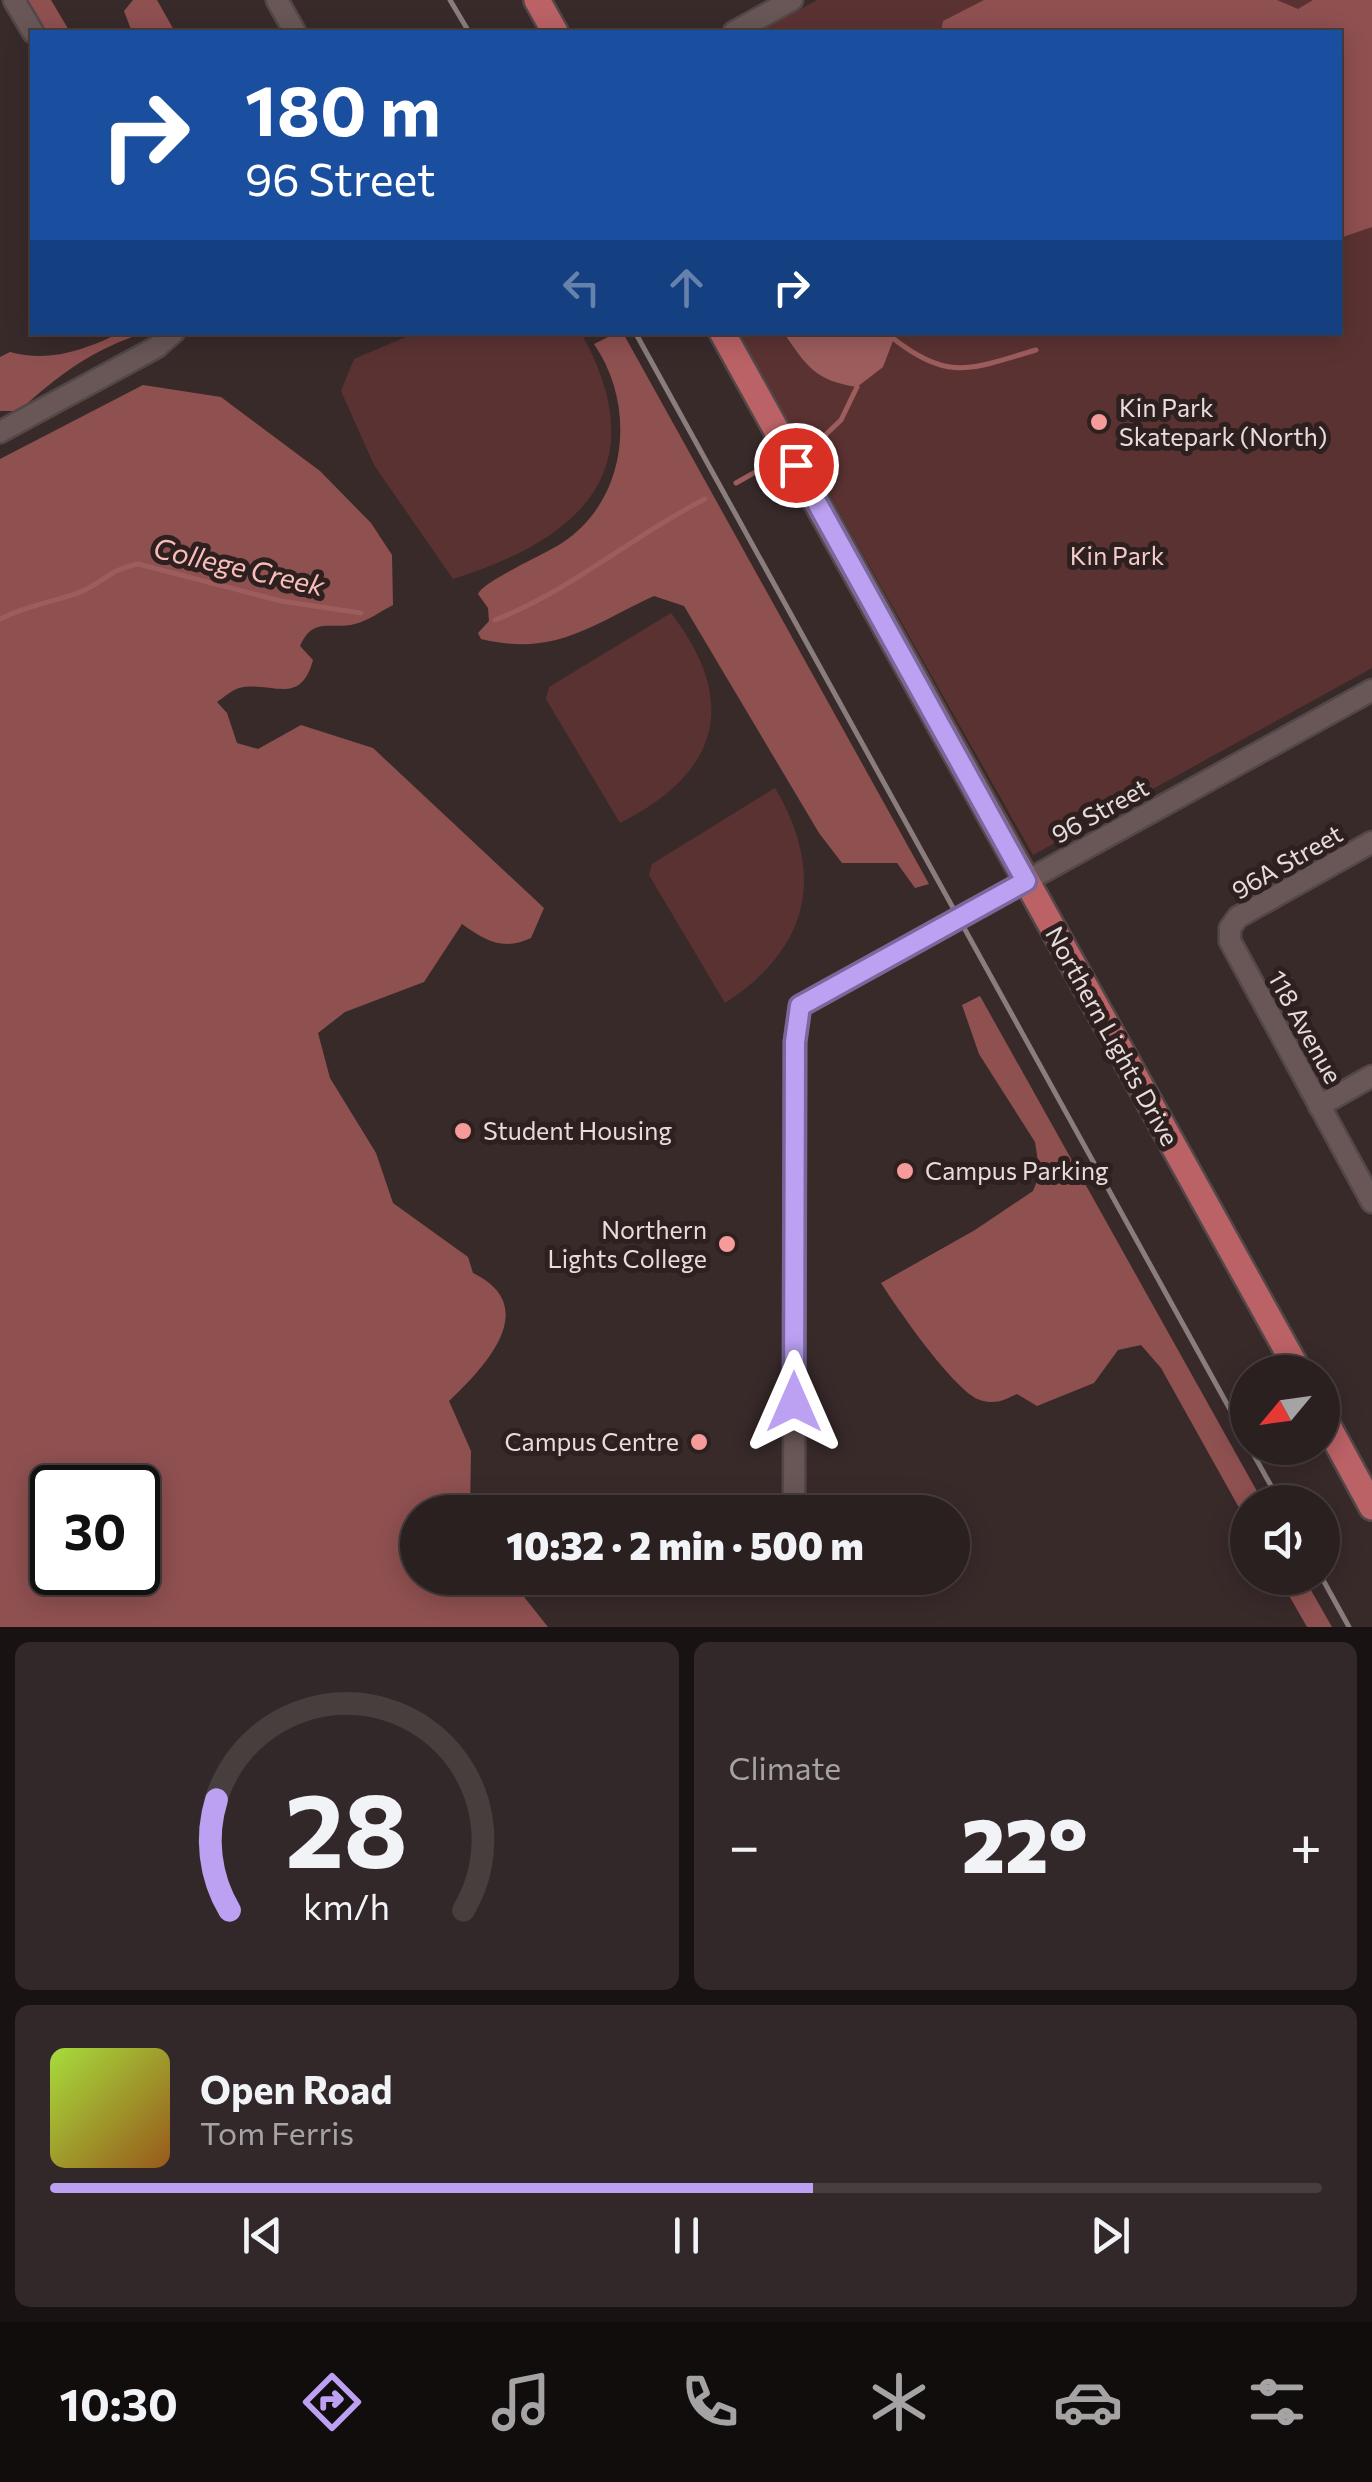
<!DOCTYPE html>
<html lang="en">
<head>
<meta charset="utf-8">
<style>
	:root { --surface:#2b2020; --page:#332829; --text:#f1f3f6; --muted:#a6a3a5; --line:#473e3e; --accent:#bca0f2 }
	body { margin:0; font-family:Commissioner,sans-serif; background:var(--page); color:var(--text); height:100vh; display:flex; flex-direction:column; font-size:38px; white-space:nowrap }
	* { box-sizing:border-box; margin:0 }
	p { font-size:32px; color:var(--muted) }
	.icon { flex:none; width:55px; height:55px; fill:none; stroke:currentColor; stroke-width:2; stroke-linecap:round; stroke-linejoin:round }
	.map { position:relative; height:1627px; overflow:hidden }
	.panel { display:flex; flex-direction:column; gap:15px; padding:15px; background:#181212; flex:1 }
	.panel>* { flex:none }
	.banner { position:absolute; left:30px; top:30px; width:1312px; height:305px; border-radius:0px; box-shadow:0 5px 25px #0003,0 0 0 2px var(--line); background:#1a4fa0; color:#fff; overflow:hidden }
	.needle { width:65px; rotate:241deg }
	.fabs { position:absolute; left:1230px; top:1355px; display:grid; gap:20px }
	.fabs a { display:grid; place-items:center; width:110px; height:110px; border-radius:50%; background:var(--surface); box-shadow:0 5px 25px #0003,0 0 0 2px var(--line); font-size:50px }
	.speed { position:absolute; left:30px; top:1465px; display:flex; gap:20px; font-size:50px; font-weight:700; text-align:center }
	.speed>* { display:grid; place-content:center; width:130px; height:130px; border-radius:50%; background:var(--surface); box-shadow:0 5px 25px #0003,0 0 0 2px var(--line); line-height:1 }
	.speed .limit { border:5px solid #111; border-radius:15px; background:#fff; color:#111 }
	.pin { position:absolute; display:grid; place-items:center; width:85px; height:85px; color:#fff; margin:-42px; border:5px solid #fff; border-radius:50%; box-shadow:0 2px 10px #0007 }
	.me { position:absolute; width:110px; margin:-55px; rotate:0deg; stroke-linejoin:round; filter:drop-shadow(0 0 8px #0008) }
	.turn { display:flex; align-items:center; gap:35px; height:210px; padding:0 50px; font-size:45px }
	.turn .icon { width:130px; height:130px; stroke-width:2.5 }
	.turn b { display:block; font-size:70px; line-height:85px }
	.lanes { display:flex; align-items:center; height:95px; padding:0 50px; background:#0003; justify-content:center; gap:50px; direction:ltr }
	.lanes .off { opacity:.35 }
	.big { font-size:75px; font-weight:800; line-height:1.1 }
	.panel .widget { flex:1; display:flex; flex-direction:column; justify-content:center; gap:15px; min-width:0; padding:0 35px; border-radius:15px; background:var(--page) }
	.panel .dial { align-items:center; gap:0 }
	.dial svg { height:260px; overflow:visible; fill:none; stroke:var(--line); stroke-width:7; stroke-linecap:round; text-anchor:middle }
	.dial text { fill:var(--text); stroke:none }
	.song { display:flex; align-items:center; gap:30px }
	.cover { width:120px; height:120px; border-radius:15px; background:linear-gradient(135deg,hsl(80 70% 55%),hsl(30 70% 35%)) }
	.played { height:10px; border-radius:5px; background:linear-gradient(90deg,var(--accent) 60%,var(--line) 60%) }
	.keys { display:flex; justify-content:space-around; direction:ltr }
	.heat { display:flex; justify-content:space-between; align-items:center; font-size:55px; direction:ltr }
	.panel .tiles { flex:1; display:grid; gap:15px; grid-template-columns:1fr 1fr }
	.widget:last-child { grid-column:span 2 }
	.trip { position:absolute; left:400px; top:1495px; width:570px; height:100px; border-radius:50px; background:var(--surface); box-shadow:0 5px 25px #0003,0 0 0 2px var(--line); font-weight:800; line-height:100px; text-align:center }
	.dock { display:flex; height:160px; justify-content:space-around; align-items:center; background:#110d0d; color:var(--muted) }
	.dock .icon { width:70px; height:70px }
	.dock .selected { color:var(--accent) }
	.dock b { font-size:45px; color:var(--text) }
	.map>svg:first-child { display:block }
</style>
</head>
<body>
<div class="map">
<svg width="1372" height="1627" viewBox="0 0 1372 1627">
	<rect width="100%" height="100%" fill="#392a2a"/>
	<path fill="#5b3232" d="M817,0H1372V668L1033,855L738,333L1340,332V32H759Z
		M415,333H581C657,469 581,539 453,579L374,465L341,391L354,359Z
		M671,613C740,703 719,773 620,823L546,699L549,687Z
		M775,788C826,874 810,948 725,1003L649,875L652,864Z"/>
	<path fill="#8f5050" fill-rule="evenodd" d="M28,0H51L70,32H46Z
		M133,0H157L175,32H132L124,11Z
		M984,0H1277L1298,9L1313,0H1372V227L1340,238V32H941L943,21Z
		M120,333H144C93,349 58,375 19,411H0V357L10,352C49,363 84,350 120,333Z
		M616,333H623L929,884L915,888L897,863H842L819,833L684,606L654,596C591,625 555,657 481,639L478,633L489,621L488,608L478,594C483,581 544,555 562,543C628,500 637,406 594,344Z
		M143,385L221,397L320,471L371,523L392,555L393,605C381,611 368,621 355,624C330,630 313,616 300,646L313,660C300,708 271,680 239,688C232,690 223,698 217,702L227,713L237,743L258,749L301,725L373,748L544,908L531,938C503,951 486,941 462,924L424,982L345,1012L318,1033L330,1078L376,1153L393,1203L468,1257L473,1273C543,1307 484,1368 449,1401L471,1451L470,1512H418V1578H509L548,1627H0V459ZM52,1488H138V1572H52Z
		M980,996L1263,1502H1248L1247,1522L1161,1368L1141,1345L1118,1350L1094,1383L1037,1406L1017,1394C1004,1400 995,1405 980,1400C955,1392 897,1308 881,1283L975,1230L1033,1191L1040,1174L1035,1142L979,1054L962,1005Z
		M1279,1578H1304L1332,1627H1307Z"/>
	<path fill="#9d5d5d" d="M784,333H896L883,367L857,387C816,381 806,366 784,333Z"/>
	<g fill="none" stroke-linecap="round" stroke-linejoin="round">
		<path stroke="#9d5d5d" stroke-width="5" d="M894,339C950,383 973,368 1036,350
			M819,441L841,420L857,387
			M736,483L759,470
			M0,619C25,606 49,603 75,594C100,586 109,569 138,564L281,601L361,613
			M495,620C572,590 632,536 705,499"/>
		<defs>
			<path id="minor" d="M14,0L33,32
				M277,0L295,32
				M734,32L792,0
				M0,432L157,347L174,332
				M1372,842L1238,917L1230,928V941L1372,1202
				M1319,1106L1372,1076
				M794,1512L795,1042L800,1006L1372,690"/>
			<path id="major" d="M537,0L555,32
				M722,332L1299,1372
				M1322,1415L1372,1507"/>
		</defs>
		<use href="#minor" stroke="#534747" stroke-width="25"/>
		<use href="#major" stroke="#534747" stroke-width="30"/>
		<use href="#minor" stroke="#685756" stroke-width="20"/>
		<use href="#major" stroke="#bb6266" stroke-width="25"/>
		<path stroke="#8a7d7d" stroke-width="5" d="M450,0L469,32
			M635,332L1248,1442
			M1250,1448L1280,1502
			M1322,1578L1349,1627"/>
	</g>
	<g fill="none" stroke-linecap="round" stroke-linejoin="round">
		<defs>
			<path id="route" d="M794,1402L795,1042L800,1006L1026,881L796,465"/>
		</defs>
		<use href="#route" stroke="#7a689d" stroke-width="25"/>
		<use href="#route" stroke="#bca0f2" stroke-width="18"/>
	</g>
	<g fill="#f59b9a" stroke="#2f2020" stroke-width="4">
		<circle cx="1099" cy="422" r="10"/>
		<circle cx="463" cy="1131" r="10"/>
		<circle cx="905" cy="1171" r="10"/>
		<circle cx="727" cy="1244" r="10"/>
		<circle cx="699" cy="1442" r="10"/>
	</g>
	<g text-anchor="middle" stroke-width="10" stroke-linejoin="round" paint-order="stroke">
		<g font-size="25" fill="#e6dcdc" stroke="#2f2020" text-anchor="start">
			<text x="1119" y="417">Kin Park<tspan x="1119" dy="29">Skatepark (North)</tspan></text>
			<text x="483" y="1140">Student Housing</text>
			<text x="925" y="1180">Campus Parking</text>
			<text x="707" y="1239" text-anchor="end">Northern<tspan x="707" dy="29">Lights College</tspan></text>
			<text x="679" y="1451" text-anchor="end">Campus Centre</text>
		</g>
		<g font-size="25" fill="#f3cbca" stroke="#2f2020">
			<text x="1117" y="565">Kin Park</text>
		</g>
		<g font-size="25" fill="#e6dcdc" stroke="#2f2020">
			<text transform="translate(1100 811) rotate(-29)" y="9">96 Street</text>
			<text transform="translate(1287 862) rotate(-30)" y="9">96A Street</text>
			<text transform="translate(1305 1027) rotate(61)" y="9">118 Avenue</text>
			<text transform="translate(1112 1036) rotate(61)" y="9">Northern Lights Drive</text>
		</g>
		<g font-size="28" font-style="italic" fill="#f9bebc" stroke="#2f2020">
			<text transform="translate(239 567) rotate(13)" y="10">College Creek</text>
		</g>
	</g>
</svg>
<div class="fabs">
<a><svg class="needle" viewBox="-14 -14 28 28"><path d="M0-13l5 13h-10z" fill="#e53935"/><path d="M0 13l5-13h-10z" fill="#a6a3a5"/></svg></a>
<a><svg class="icon" aria-label="sound" viewBox="0 0 24 24"><path d="M4 9h4l5-4v14l-5-4H4zM17 9q2 3 0 6"/></svg></a>
</div>
<div class="speed"><div class="limit">30</div></div>
<div class="pin" style="left:796px;top:465px;background:#d93025"><svg class="icon" aria-label="arrive" viewBox="0 0 24 24"><path d="M6 21V4h12l-3 4 3 4H6"/></svg></div>
<svg class="me" style="left:794px;top:1402px" viewBox="-20 -20 40 40"><path d="M0-17L14 15 0 8-14 15z" fill="#bca0f2" stroke="#fff" stroke-width="4"/></svg>
<div class="trip">10:32 · 2 min · 500 m</div>
<div class="banner">
<div class="turn"><svg class="icon" aria-label="right" viewBox="0 0 24 24"><path d="M7 20v-9h11M14 6l5 5-5 5"/></svg><div><b>180 m</b>96 Street</div></div>
<div class="lanes"><svg class="icon off" aria-label="left" viewBox="0 0 24 24"><path d="M17 20v-9H6M10 6l-5 5 5 5"/></svg><svg class="icon off" aria-label="ahead" viewBox="0 0 24 24"><path d="M12 20V5M6 11l6-6 6 6"/></svg><svg class="icon" aria-label="right" viewBox="0 0 24 24"><path d="M7 20v-9h11M14 6l5 5-5 5"/></svg></div>
</div>
</div>
<section class="panel">
<div class="tiles">
<div class="widget dial"><svg viewBox="0 0 100 80">
<path d="M14 69A42 42 0 1 1 86 69"/>
<path d="M14 69A42 42 0 0 1 10 35" stroke="#bca0f2"/>
<text x="50" y="56" font-size="32" font-weight="700">28</text>
<text x="50" y="72" font-size="11">km/h</text>
</svg></div>
<div class="widget"><p>Climate</p>
<div class="heat"><a>−</a><b class="big">22°</b><a>+</a></div>
</div>
<div class="widget">
<div class="song"><i class="cover"></i><div><b>Open Road</b><p>Tom Ferris</p></div></div>
<div class="played"></div>
<div class="keys"><svg class="icon" aria-label="previous" viewBox="0 0 24 24"><path d="M18 5L8 12l10 7zM5 5v14"/></svg><svg class="icon" aria-label="pause" viewBox="0 0 24 24"><path d="M8 5v14M16 5v14"/></svg><svg class="icon" aria-label="next" viewBox="0 0 24 24"><path d="M6 5l10 7-10 7zM19 5v14"/></svg></div>
</div>
</div>
</section>
<nav class="dock">
<b>10:30</b>
<svg class="icon selected" aria-label="directions" viewBox="0 0 24 24"><path d="M12 3l9 9-9 9-9-9zM9 14v-3h6M13 9l2 2-2 2"/></svg>
<svg class="icon" aria-label="music" viewBox="0 0 24 24"><path d="M9 18V5l10-2v13"/><circle cx="6" cy="18" r="3"/><circle cx="16" cy="16" r="3"/></svg>
<svg class="icon" aria-label="phone" viewBox="0 0 24 24"><path d="M5 4h4l2 5-3 2q2 4 5 5l2-3 5 2v4C11 20 4 13 5 4z"/></svg>
<svg class="icon" aria-label="climate" viewBox="0 0 24 24"><path d="M12 3v18M4 7l16 10M4 17L20 7"/></svg>
<svg class="icon" aria-label="car" viewBox="0 0 24 24"><path d="M5 17H2v-5l4-1 3-4h7l3 4 3 1v5h-3M9 17h6M6 11h13"/><circle cx="7" cy="17" r="2"/><circle cx="17" cy="17" r="2"/></svg>
<svg class="icon" aria-label="filters" viewBox="0 0 24 24"><path d="M4 7h16M4 17h16"/><circle cx="9" cy="7" r="2"/><circle cx="15" cy="17" r="2"/></svg>
</nav>
</body>
</html>
